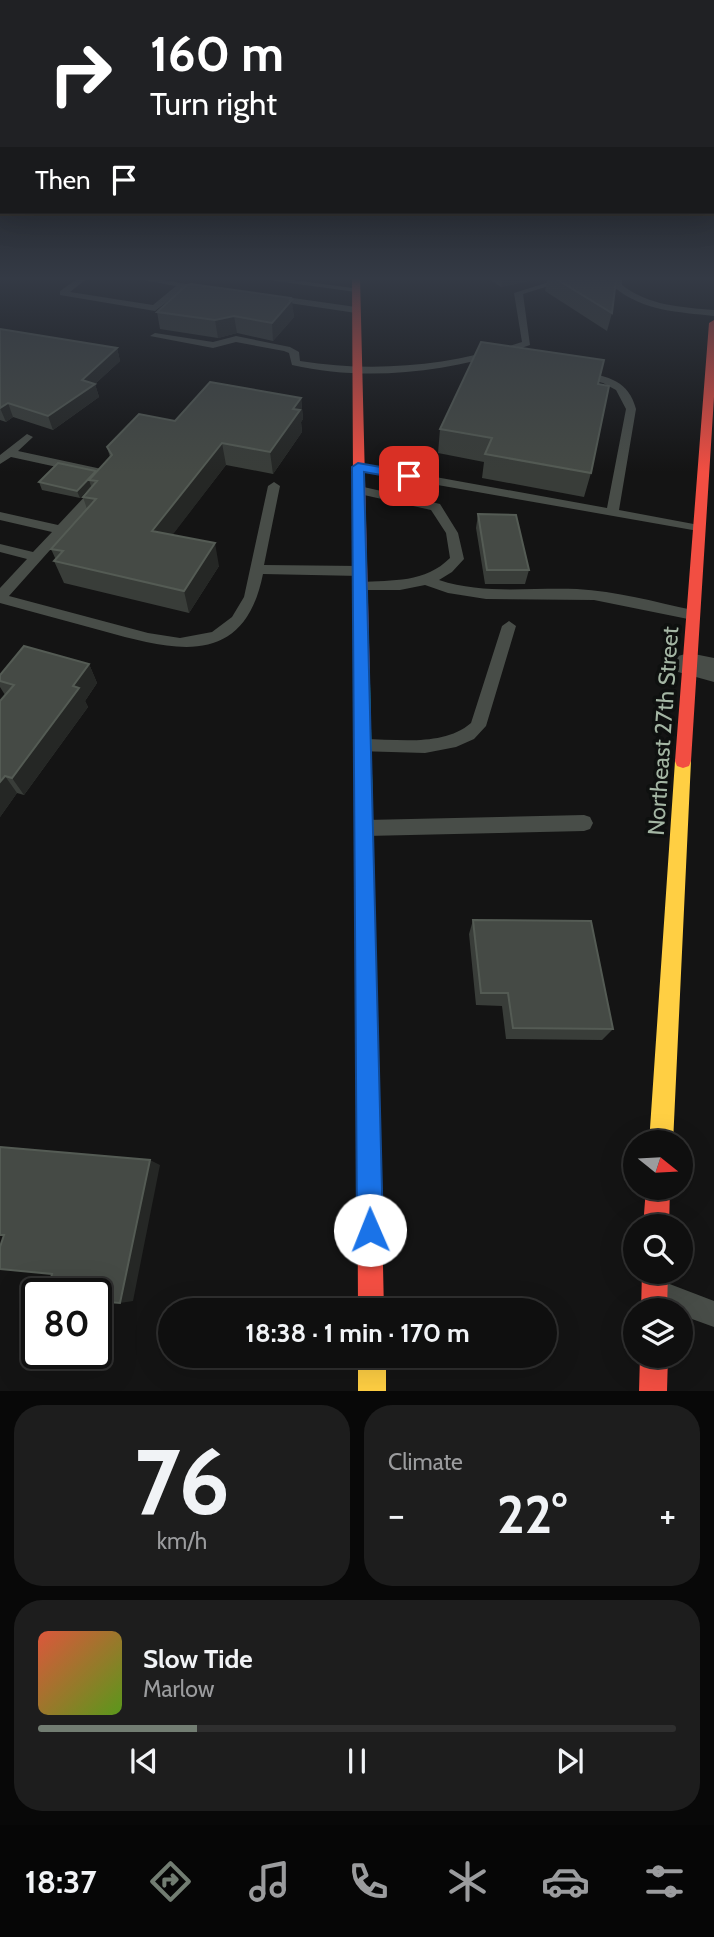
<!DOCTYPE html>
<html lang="en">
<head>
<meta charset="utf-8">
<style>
	:root { --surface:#0f0f0f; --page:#1d1d1d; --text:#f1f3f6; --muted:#9b9c9e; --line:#2f2f2f; --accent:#727d72 }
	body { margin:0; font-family:Cabin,sans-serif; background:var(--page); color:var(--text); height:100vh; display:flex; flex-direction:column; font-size:26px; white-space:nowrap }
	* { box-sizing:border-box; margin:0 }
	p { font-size:23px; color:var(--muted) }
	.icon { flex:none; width:38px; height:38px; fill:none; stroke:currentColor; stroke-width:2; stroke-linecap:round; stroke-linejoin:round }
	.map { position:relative; height:1391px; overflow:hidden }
	.panel { display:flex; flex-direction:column; gap:14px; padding:14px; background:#080808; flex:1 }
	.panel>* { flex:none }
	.hud { position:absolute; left:0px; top:0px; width:714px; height:214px; box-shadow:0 7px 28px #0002,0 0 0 2px var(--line); background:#202124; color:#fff; overflow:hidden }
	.needle { width:46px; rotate:108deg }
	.controls { position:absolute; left:623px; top:1130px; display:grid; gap:14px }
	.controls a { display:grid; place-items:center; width:70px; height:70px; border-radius:50%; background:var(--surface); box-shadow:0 7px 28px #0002,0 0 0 2px var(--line); font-size:35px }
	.speed { position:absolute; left:21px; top:1278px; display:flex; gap:14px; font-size:35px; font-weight:700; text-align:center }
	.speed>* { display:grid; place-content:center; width:91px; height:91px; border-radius:50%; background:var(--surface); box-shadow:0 7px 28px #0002,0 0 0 2px var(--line); line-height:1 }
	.speed .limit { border:4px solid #111; border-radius:10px; background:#fff; color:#111 }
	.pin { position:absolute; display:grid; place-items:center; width:60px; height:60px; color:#fff; margin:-30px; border-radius:14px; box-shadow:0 4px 10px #0006 }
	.me { position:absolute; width:77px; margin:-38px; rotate:359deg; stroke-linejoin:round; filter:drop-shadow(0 0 5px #0008) }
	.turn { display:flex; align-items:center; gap:24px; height:147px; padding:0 35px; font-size:32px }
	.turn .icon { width:91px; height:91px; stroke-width:2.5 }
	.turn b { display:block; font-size:49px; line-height:60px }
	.then { display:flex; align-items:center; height:66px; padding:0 35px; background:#0003; gap:14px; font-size:26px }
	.big { font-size:52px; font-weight:700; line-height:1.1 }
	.panel .card { flex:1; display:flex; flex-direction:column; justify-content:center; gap:10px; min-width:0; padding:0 24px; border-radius:28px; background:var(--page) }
	.panel .dial { align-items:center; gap:0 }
	.dial b { font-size:91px; line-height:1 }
	.song { display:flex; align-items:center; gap:21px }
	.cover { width:84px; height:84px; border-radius:10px; background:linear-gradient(135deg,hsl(10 70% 55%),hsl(90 70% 35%)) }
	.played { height:7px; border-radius:4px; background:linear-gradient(90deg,var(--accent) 25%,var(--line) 25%) }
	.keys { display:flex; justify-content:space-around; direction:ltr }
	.heat { display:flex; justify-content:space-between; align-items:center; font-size:38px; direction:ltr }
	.panel .tiles { flex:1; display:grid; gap:14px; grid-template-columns:1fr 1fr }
	.card:last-child { grid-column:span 2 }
	.trip { position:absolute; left:158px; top:1298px; width:399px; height:70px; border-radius:35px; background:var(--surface); box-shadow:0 7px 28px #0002,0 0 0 2px var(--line); font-weight:700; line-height:70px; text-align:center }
	.dock { display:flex; height:112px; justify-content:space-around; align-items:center; background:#060606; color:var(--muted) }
	.dock .icon { width:49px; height:49px }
	.dock .current { color:var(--accent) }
	.dock b { font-size:32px; color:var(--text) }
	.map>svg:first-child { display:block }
</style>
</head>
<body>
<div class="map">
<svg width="714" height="1391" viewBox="0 0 714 1391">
	<rect width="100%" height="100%" fill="#141414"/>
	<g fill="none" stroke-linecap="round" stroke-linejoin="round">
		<path fill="#484d48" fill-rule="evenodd" d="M80,277H89L70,292L153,305L176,286L126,277H146L209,288L205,291L185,288L155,311L60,295V291Z
			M247,277H271L360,289L356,292Z
			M565,277H577L523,294L530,345C454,371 371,383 292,365L289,353L284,351L236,342L213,348L150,336L155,333L213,342L236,336L290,347L299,352L300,361C375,373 450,366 522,342L514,293Z
			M614,277H622V285C649,306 681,307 714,310V316C678,312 644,311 615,288Z
			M272,295L356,307L360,310L356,313L269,300V296Z
			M582,372C608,376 629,381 636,409L619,510L699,525L705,529L704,532L358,471L352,467L358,463L607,508L626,409L616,390L603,383L578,377V373Z
			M27,434L33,437L18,451L111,471L117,475L9,596L148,633L180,638L212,632L232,617L244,597L268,486L274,482L280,486L264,565L360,566L367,571L360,576L263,574C244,669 175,651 103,631C69,622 34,612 0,603V588L27,559L0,552V544L33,552L52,532L0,520V512L58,525L103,477L11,457L0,464V455Z
			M359,486L440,504L458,533L464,559L452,572L439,580C484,595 531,587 577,589C616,591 655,602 693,610L700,615L693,620L594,600L486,599L448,593L425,585L400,590H355L353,587L355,584L360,582C393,580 425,583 450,558L446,533L431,510L355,493V487Z
			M509,621L516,626L486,726L474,739L456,747L425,753L357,751L355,746L357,741L363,739C397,739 443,747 471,723L502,626Z
			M584,815L590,817L593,823L590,829L584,831L366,836L360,834L357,828L360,822L366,820Z
			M667,1283L714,1301V1327L681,1315V1311H671L658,1305L654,1296L658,1287Z"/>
		<path fill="#484d48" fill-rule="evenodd" d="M689,653L714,658V682L678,672L674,664L678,656Z"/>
		<path fill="#16e098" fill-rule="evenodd" d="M362,677L370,683L379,1087L376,1095L368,1098L360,1095L357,1087L354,683Z"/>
		<path fill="#ffcf43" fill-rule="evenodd" d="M683,754L689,756L691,761L673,1143H649L675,761L677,756Z
			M358,1356H386V1391H358Z"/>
		<path fill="#f24e42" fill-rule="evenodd" d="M352,277H360L370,683L362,689L354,683Z
			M714,320V397L691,761L689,766L683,768L677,766L675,761L709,323Z
			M368,1076L376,1079L379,1087L384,1311H358L357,1087L360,1079Z
			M646,1188H670L669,1227H643Z
			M642,1272H668L667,1311H641Z
			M640,1356H668L667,1391H639Z"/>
	</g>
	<path fill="#393d39" d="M486,277H546L501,287Z
		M548,277H610L612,313L607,331L545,291Z
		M291,300L294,317L273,341L237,333L218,338L160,329L157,312Z
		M0,329L117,348L120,361L95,384L99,397L53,430L13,417L6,422L0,420Z
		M598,384L591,473L584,497L482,478L484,462L438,453L440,429Z
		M301,398L303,419L301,422L302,432L273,474L226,465L172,535L219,566L189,613L64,583L54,561L56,560L51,549L87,509L83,497L92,487L91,486L80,498L42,490L39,482L96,472L110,457L107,447L175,421Z
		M478,514L529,570L525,584H485L476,528Z
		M89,664L97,683L85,701L88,707L24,795L17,793L0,817V701L5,695L0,687V675Z
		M473,920L613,1029L602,1040L506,1039L502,1006L476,1005L469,934Z"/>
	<path fill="#252725" d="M503,277H546L501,287Z
		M291,298V301L292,300L294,317L273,341L272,323Z
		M234,316L237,333L218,338L215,320Z
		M117,348L120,361L95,384L99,397L53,430L48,416L82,380Z
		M301,398L303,419L301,422L302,432L273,474L270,452L293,409Z
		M8,403L13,417L6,422L0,408Z
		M222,443L226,465L158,554L152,531Z
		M96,471L89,480L91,486L80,498L77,491Z
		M215,543L219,566L189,613L184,591Z
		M89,664L97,683L85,701L88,707L24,795L12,778L73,686Z
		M5,776L17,793L0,817V782Z
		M150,1160L160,1165L133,1301L120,1303Z"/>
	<path fill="#454a45" stroke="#545b54" stroke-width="2" d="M553,277H610L616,280L612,313Z
		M191,284L291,298L290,300H292L272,323L234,316L215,320L157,312L187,285Z
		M0,329L117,348L82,380L95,384L48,416L8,403L0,408Z
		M481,342L604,360L598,384L609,386L591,473L485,454L492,438L440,429Z
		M210,382L301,398L293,409L300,410L270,452L222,443L152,531L215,543L184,591L54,561L63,551L51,549L96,499L83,497L97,481L89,480L112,455L107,447L139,414L175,421Z
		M58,463L96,471L77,491L39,482Z
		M478,514L516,515L529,570H487Z
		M24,646L89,664L73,686L79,688L12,778L5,776L0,782V701L14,685L0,681V675Z
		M473,920L591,921L613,1029L513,1028L508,993H481Z
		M0,1147L150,1160L120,1303L96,1301V1293H47L52,1274L0,1269V1247L4,1235H0Z"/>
	<linearGradient id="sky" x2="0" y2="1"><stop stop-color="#0b0b0b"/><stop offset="0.59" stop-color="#343a45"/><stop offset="1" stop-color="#343a45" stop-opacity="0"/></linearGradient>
	<rect width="714" height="472" fill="url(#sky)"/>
	<path fill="#1a73e8" stroke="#114b97" stroke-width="2" d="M358,463L409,472L415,476L409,480L364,472L383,1230L379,1239L370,1243L361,1239L357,1230L352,467Z"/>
	<g text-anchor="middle" stroke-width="7" stroke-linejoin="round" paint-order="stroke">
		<g font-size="23" fill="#a4b6a4" stroke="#0e100f">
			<text transform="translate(663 731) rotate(-86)" y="8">Northeast 27th Street</text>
		</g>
	</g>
</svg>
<div class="controls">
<a><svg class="needle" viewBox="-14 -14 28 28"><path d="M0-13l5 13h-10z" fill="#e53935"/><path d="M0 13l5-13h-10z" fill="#9b9c9e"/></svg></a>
<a><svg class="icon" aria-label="search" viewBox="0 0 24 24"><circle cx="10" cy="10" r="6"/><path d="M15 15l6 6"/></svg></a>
<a><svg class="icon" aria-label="layers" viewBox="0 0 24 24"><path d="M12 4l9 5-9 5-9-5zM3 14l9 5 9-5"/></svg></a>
</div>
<div class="speed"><div class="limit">80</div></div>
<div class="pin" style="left:409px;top:476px;background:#d93025"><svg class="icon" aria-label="arrive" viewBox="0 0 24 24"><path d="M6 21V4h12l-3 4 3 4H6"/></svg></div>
<svg class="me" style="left:370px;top:1230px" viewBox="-20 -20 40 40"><circle r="19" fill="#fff"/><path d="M0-13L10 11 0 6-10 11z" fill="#1a73e8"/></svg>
<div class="trip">18:38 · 1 min · 170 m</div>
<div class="hud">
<div class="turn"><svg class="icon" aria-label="right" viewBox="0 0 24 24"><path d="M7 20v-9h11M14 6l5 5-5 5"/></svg><div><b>160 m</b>Turn right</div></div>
<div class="then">Then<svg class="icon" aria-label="arrive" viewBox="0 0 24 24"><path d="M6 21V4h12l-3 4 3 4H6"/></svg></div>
</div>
</div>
<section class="panel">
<div class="tiles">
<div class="card dial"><b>76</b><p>km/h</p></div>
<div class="card"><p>Climate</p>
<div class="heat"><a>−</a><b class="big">22°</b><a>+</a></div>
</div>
<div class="card">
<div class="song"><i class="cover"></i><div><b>Slow Tide</b><p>Marlow</p></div></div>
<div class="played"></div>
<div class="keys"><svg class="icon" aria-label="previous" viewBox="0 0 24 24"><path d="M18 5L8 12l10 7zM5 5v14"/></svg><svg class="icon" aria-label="pause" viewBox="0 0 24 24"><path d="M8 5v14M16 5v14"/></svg><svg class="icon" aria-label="next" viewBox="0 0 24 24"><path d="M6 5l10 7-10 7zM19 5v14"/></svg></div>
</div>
</div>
</section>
<nav class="dock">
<b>18:37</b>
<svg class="icon current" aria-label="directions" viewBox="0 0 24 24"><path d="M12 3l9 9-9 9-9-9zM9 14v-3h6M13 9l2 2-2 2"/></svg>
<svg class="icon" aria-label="music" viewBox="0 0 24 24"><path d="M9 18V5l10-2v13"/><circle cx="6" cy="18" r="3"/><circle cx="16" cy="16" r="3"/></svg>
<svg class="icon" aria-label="phone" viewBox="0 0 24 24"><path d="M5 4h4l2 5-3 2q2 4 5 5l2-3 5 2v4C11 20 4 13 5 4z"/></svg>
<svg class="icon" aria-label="climate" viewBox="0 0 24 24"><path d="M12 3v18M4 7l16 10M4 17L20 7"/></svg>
<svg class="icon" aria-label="car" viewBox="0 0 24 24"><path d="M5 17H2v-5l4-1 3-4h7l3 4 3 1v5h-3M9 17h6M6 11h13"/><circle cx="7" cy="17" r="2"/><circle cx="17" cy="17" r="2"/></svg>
<svg class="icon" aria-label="filters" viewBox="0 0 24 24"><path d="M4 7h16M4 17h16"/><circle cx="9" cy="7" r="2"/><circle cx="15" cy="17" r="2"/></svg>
</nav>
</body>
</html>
